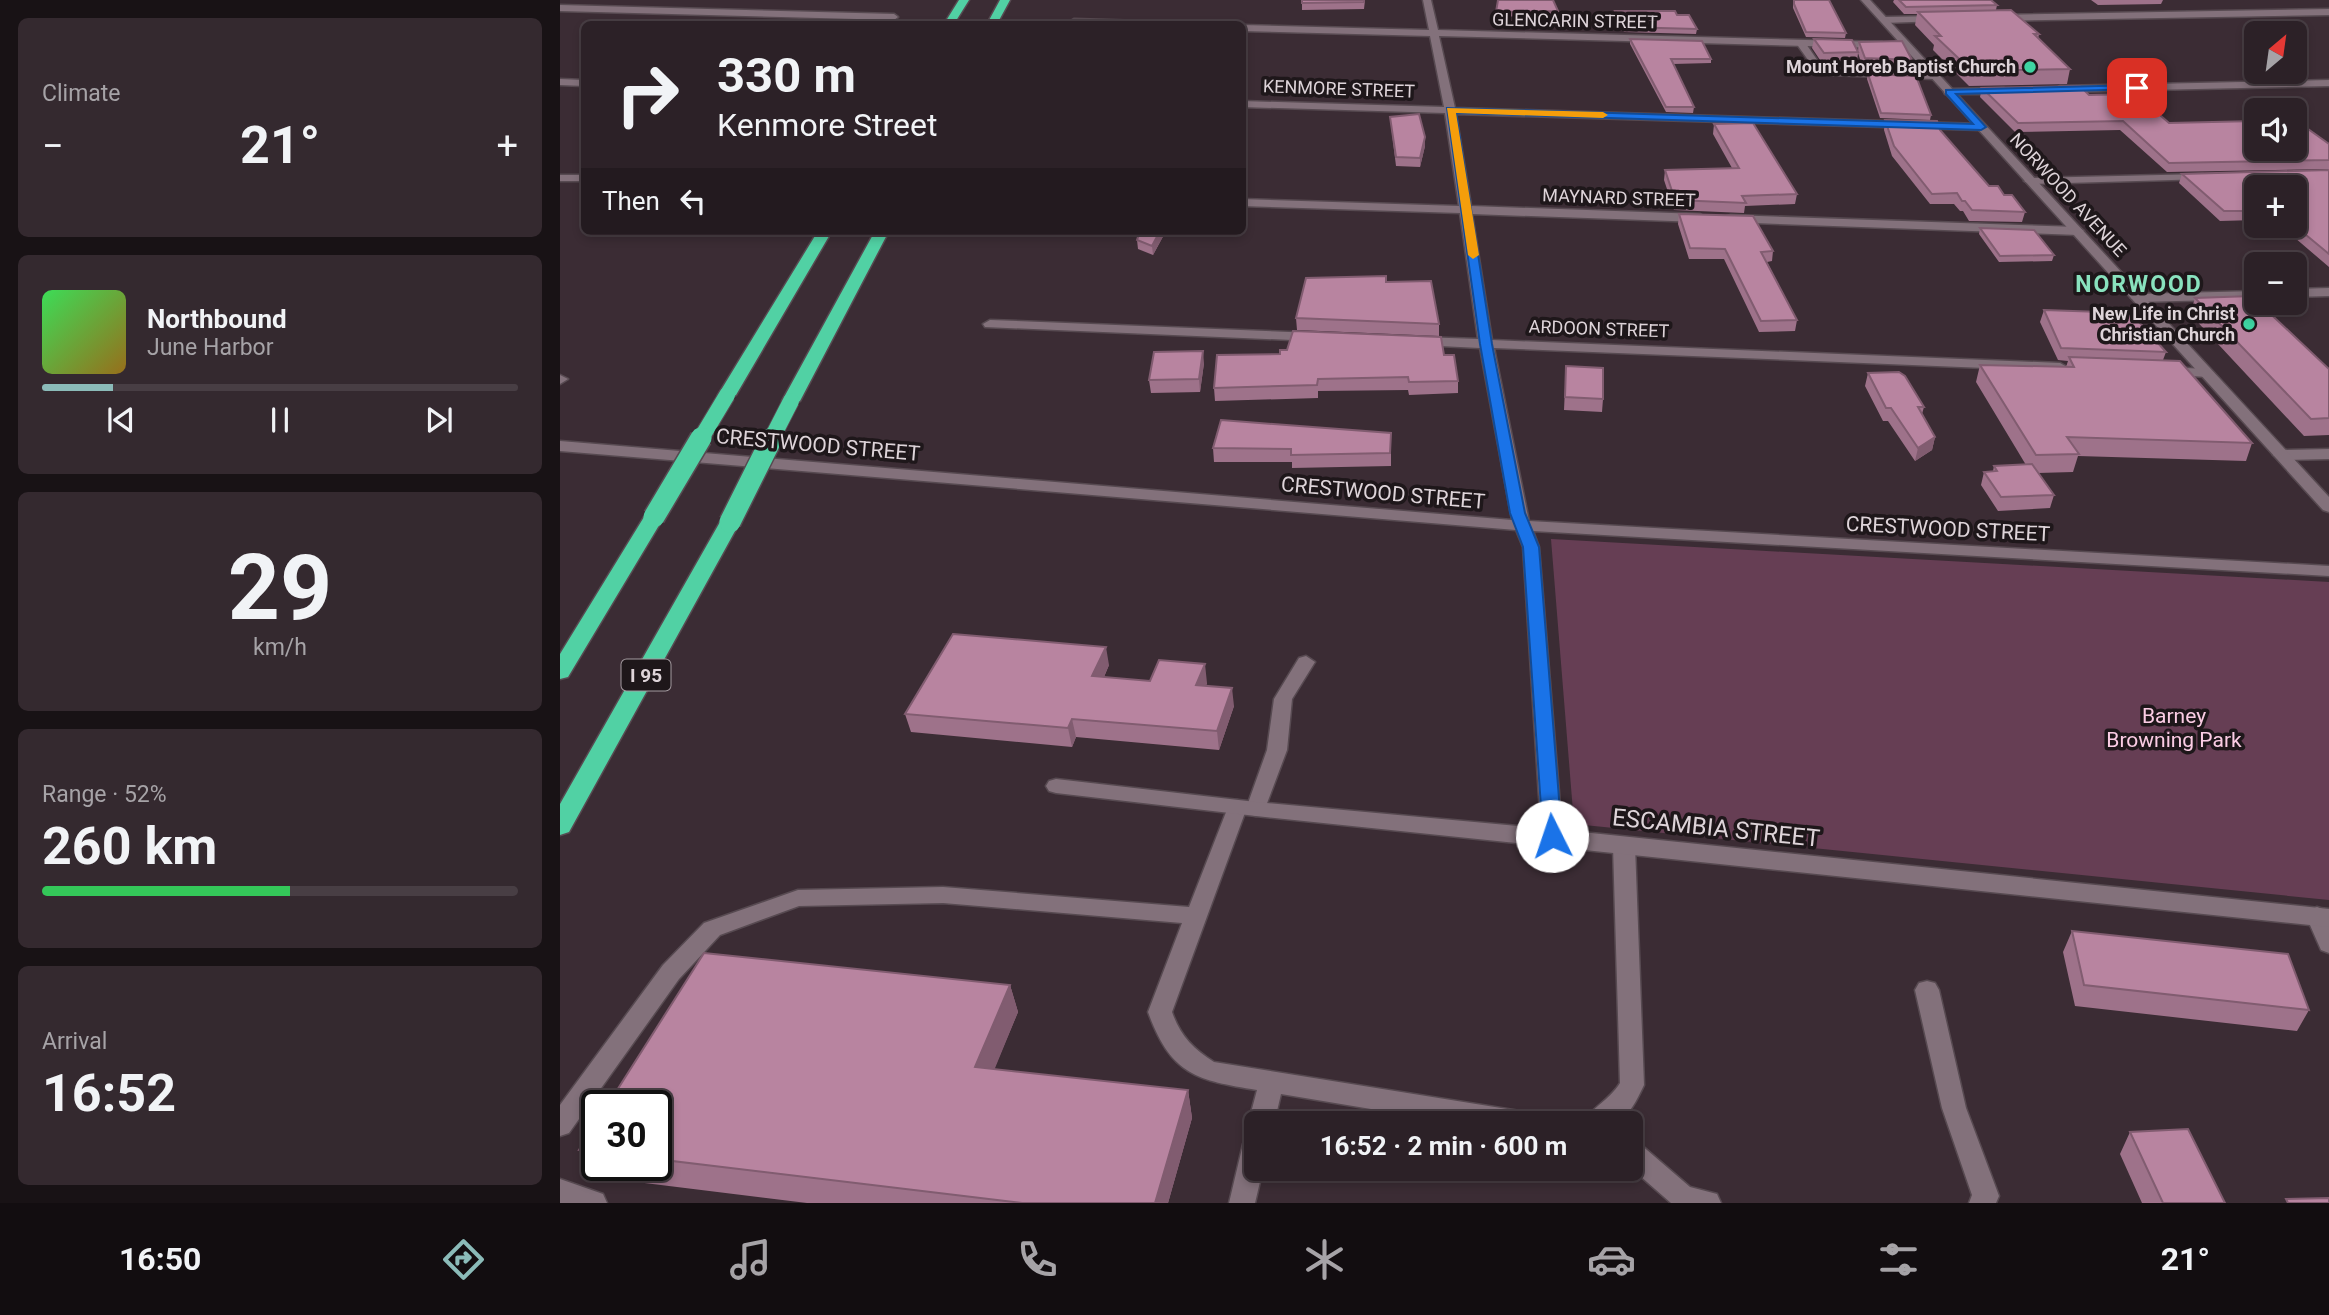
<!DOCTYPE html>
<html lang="en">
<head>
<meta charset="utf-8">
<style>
	:root { --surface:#2c2127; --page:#34292f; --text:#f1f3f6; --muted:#a6a3a7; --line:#483e44; --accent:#8bbbb9 }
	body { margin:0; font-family:Roboto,sans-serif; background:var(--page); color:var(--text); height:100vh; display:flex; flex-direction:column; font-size:26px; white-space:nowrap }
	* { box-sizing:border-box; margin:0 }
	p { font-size:23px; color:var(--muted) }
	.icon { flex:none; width:38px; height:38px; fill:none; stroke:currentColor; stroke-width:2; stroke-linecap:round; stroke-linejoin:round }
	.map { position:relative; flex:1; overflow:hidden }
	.sheet { display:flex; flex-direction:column; gap:18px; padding:18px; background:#181215; width:560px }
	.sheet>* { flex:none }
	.banner { position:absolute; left:21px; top:21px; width:665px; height:214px; border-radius:10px; box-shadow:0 4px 10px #0003,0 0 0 2px var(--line); background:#2c2127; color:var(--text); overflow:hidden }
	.needle { width:46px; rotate:29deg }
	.controls { position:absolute; left:1684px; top:21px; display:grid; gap:14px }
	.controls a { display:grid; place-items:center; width:63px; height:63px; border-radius:10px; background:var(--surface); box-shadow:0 4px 10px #0003,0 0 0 2px var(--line); font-size:35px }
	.speed { position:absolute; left:21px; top:1090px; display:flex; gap:14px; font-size:35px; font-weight:700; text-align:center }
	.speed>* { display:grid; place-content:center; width:91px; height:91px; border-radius:50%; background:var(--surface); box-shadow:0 4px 10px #0003,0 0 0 2px var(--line); line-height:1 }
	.speed .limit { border:4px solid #111; border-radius:10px; background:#fff; color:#111 }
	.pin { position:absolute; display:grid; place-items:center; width:60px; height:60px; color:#fff; margin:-30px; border-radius:14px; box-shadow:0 4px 10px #0006 }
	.me { position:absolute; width:77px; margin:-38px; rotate:356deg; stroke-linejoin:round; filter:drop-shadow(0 0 5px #0008) }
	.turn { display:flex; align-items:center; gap:24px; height:147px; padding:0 21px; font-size:32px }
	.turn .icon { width:91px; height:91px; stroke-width:2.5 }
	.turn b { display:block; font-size:49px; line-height:60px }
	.then { display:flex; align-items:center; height:66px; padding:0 21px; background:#0003; gap:14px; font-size:26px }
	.big { font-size:52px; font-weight:700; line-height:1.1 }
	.sheet .card { flex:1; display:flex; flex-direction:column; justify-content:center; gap:10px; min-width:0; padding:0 24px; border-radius:10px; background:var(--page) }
	.sheet .dial { align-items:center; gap:0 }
	.dial b { font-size:91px; line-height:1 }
	.song { display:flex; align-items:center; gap:21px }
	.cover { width:84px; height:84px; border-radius:10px; background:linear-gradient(135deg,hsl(130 70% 55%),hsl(40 70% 35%)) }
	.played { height:7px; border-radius:4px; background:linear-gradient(90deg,var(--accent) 15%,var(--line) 15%) }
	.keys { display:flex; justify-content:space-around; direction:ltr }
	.heat { display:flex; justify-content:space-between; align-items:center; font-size:38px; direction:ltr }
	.charge { height:10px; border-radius:5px; background:linear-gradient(90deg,#34c759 52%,var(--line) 0) }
	.trip { position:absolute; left:684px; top:1111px; width:399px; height:70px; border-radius:10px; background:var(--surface); box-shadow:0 4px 10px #0003,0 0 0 2px var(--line); font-weight:700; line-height:70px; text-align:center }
	.tab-bar { display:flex; height:112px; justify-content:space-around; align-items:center; background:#120d10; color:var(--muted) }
	.tab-bar .icon { width:49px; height:49px }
	.tab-bar .selected { color:var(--accent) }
	.tab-bar b { font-size:32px; color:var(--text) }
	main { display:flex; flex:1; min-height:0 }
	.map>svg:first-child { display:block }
</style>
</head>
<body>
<main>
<section class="sheet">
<div class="card"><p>Climate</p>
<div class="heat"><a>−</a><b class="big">21°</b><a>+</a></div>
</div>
<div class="card">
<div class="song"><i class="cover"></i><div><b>Northbound</b><p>June Harbor</p></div></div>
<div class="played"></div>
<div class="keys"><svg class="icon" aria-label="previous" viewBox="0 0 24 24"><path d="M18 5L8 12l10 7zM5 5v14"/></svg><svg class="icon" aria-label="pause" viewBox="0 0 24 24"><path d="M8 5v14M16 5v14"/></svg><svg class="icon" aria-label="next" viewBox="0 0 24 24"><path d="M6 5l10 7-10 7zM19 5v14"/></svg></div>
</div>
<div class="card dial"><b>29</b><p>km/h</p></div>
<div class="card"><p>Range · 52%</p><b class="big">260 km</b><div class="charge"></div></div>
<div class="card"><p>Arrival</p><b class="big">16:52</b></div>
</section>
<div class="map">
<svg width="1769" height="1203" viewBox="0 0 1769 1203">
	<rect width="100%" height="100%" fill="#3b2c34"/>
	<path fill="#663e54" d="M991,539L1769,582V900L1014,824Z"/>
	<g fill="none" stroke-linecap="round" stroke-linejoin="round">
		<defs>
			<path id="service" d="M1238,41H1244L1262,67L1271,69L1374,73L1379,76L1374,79L1271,75L1256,71L1236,43Z
				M0,375L8,379L0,384Z
				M746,656L755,662L732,699L727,750L703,814L696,816L689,814L686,810L612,1012C620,1035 633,1049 654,1062L972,1113L981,1116L984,1124H901L721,1094L714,1124H696V1169H703L695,1203H669L683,1144L687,1136L695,1133L688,1124L697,1090C636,1080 611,1075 588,1012L622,923L383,903L239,906L160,935L119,979L9,1133L0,1136V1105L103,965L144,923L238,890L383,887L629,907L670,802L677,800L684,802L687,806L707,750L714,699L739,658Z
				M1064,838L1071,840L1075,846L1084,1085C1067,1121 1062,1124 1023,1124C1030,1108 1049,1101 1060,1083L1053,846L1057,840Z
				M1757,907L1765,910L1769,918V953L1761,950L1746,916L1749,910Z
				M1367,981L1375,983L1379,990L1406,1108L1439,1196L1436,1203H1409L1412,1195L1382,1108L1355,990L1359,983Z
				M1071,1141L1080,1144L1130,1187L1157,1194L1161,1203H1111L1071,1168Z
				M0,1179L43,1194L47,1203H0Z"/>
			<path id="minor" d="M863,0H871L878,30L1322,42L1327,45L1322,48L879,36L895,108L1421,124L1426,127L1421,130L896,114L911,206L1140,214L1146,218L1140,222L912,214L932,340L1500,363L1507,367L1500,371L934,348L969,521L1769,566V576L973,531L979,547L1002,830L1769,909V927L696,816L496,793L489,791L486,786L489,781L496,779L696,802L981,828L963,547L956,530L0,451V441L952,520L920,348L860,345L853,341L860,337L918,339L900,213L682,206V199L899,206L885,113L682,107V101L884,107L870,36L682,31V25L869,30Z
				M0,5L334,14L338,17L334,20L0,11Z
				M1769,9V15L1437,21L1433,18L1437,15Z
				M1377,16L1380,17V21L1324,23L1320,20L1324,17Z
				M514,19L582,21L587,24H511L509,22Z
				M0,79L24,80V86L0,85Z
				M1769,80V86L1500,92L1495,89L1500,86Z
				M1389,89L1444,88L1449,91L1444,94H1385L1384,92Z
				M1643,174L1649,177L1647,179L1470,184L1464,181L1470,178Z
				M0,175H24V181H0Z
				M1171,215L1518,227L1524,231L1518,235L1167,222V216Z
				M1769,288V296L1734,297V289Z
				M1696,291V299L1578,302L1571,298L1578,294Z
				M430,320L755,333L762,337L755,341L425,327L423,324Z
				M1605,367L1647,369L1654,373L1647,377L1600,374V368Z
				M1769,449V459L1721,460L1713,455L1721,450Z"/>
			<path id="secondary" d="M1301,0H1310L1769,497V512L1763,510Z"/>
			<path id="motorway" d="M399,0H409L394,24H384Z
				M440,0H450L437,24H427Z
				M258,231H272L176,395L167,400L161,399L158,395Z
				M315,231H329L240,401L231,406L225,405L222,401Z
				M94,511L104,517L8,677L0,679V654L84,517Z
				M170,516L180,522L9,832L0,835V804L160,522Z"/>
		</defs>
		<use href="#service" stroke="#574a51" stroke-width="3"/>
		<use href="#minor" stroke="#574a51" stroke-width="3"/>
		<use href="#secondary" stroke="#574a51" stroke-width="3"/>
		<use href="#motorway" stroke="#574a51" stroke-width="3"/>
		<use href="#service" fill="#83717b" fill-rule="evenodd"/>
		<use href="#minor" fill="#83717b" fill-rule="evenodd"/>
		<use href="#secondary" fill="#83717b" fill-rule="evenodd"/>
		<use href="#motorway" fill="#51d1a4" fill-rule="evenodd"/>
		<defs>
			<path id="motorway-bridge-far1" d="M140,440L167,395
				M211,440L231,401"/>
			<path id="motorway-bridge" d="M94,517L141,438
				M170,522L212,438"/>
		</defs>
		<use href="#motorway-bridge-far1" stroke="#574a51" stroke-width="18" stroke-linecap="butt"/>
		<use href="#motorway-bridge" stroke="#574a51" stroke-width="24" stroke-linecap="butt"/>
		<use href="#motorway-bridge-far1" stroke="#51d1a4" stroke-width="16"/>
		<use href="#motorway-bridge" stroke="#51d1a4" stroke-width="21"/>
	</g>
	<path fill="#9e728a" d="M742,0H805L804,9L742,10Z
		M1233,0H1269L1286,33L1285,38L1246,37L1233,8Z
		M1334,0H1431L1437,5L1436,10L1479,34L1478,39L1510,69L1507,84L1409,86L1373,50L1374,45L1355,25L1357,14H1344L1333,2Z
		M1531,0H1603L1601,4L1538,5Z
		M998,11V15L936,17V12Z
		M1055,11L1137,29L1136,34L1064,32L1055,15Z
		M1070,39L1151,59V63L1113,64L1134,107L1133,113L1106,112L1070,44Z
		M1254,39L1298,51L1299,42L1352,60L1350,69L1303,68L1298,53L1297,62L1262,63L1252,48Z
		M1308,74L1371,115L1370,120L1320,118L1307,79Z
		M1422,88L1529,95L1609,123L1739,129L1769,144V169L1607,172L1560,130L1455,132L1420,97Z
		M830,117L865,146L860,167L836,166Z
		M1325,120L1380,130L1429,186L1444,195L1465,212L1462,222L1409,221L1403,211H1400L1394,204H1370L1332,156L1324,130Z
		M1154,124L1237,194L1235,204L1185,206L1184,213L1114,210L1104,180L1105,170L1172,168L1153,134Z
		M1769,170V267L1721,226H1734V187H1696V220L1660,221L1619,183L1622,174Z
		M1119,214L1213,251L1212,261L1207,262L1237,320L1235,331L1199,332L1164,259H1129L1118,224Z
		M1420,228L1494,255L1492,261L1439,262L1419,234Z
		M606,231L593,255L578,249L577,240Z
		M826,282L879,324V336L737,330L736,318Z
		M1635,298L1769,369V435L1744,436L1630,314Z
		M1484,310L1606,352L1603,360L1692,443L1686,461L1518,456L1513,472L1478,473L1494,495L1490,508L1438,511L1421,485L1424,472L1433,471L1434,466L1466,465L1416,382L1420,365L1506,367L1508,361L1498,360L1480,322Z
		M884,355L898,381V393L849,395L848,390L758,391V398L655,401L654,388Z
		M644,363L640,392L591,393L589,380Z
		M1006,366L1043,399L1042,412L1004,410Z
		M1308,373L1364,407L1362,414L1375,437L1372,450L1355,461L1328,421H1323L1305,386Z
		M831,433V466L732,468V462H654L653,448Z
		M549,665L544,677L590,681L647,683L646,686L674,706L659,750L516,737L512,747L351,732L345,714Z
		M1512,931L1749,1010L1737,1031L1515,1006L1503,952Z
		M450,985L458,1012L434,1069L628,1090L632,1118L608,1203H247L36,1177L19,1150L37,1122V1166H96V1106Z
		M1570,1132L1665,1203H1582L1560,1154Z"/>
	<path fill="#815c70" d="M865,137V146L860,167V158Z
		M600,231H606L593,255L592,246Z
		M643,351L644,363L640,392L639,379Z
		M1375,437L1372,450L1355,461L1358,448Z
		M546,647L549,665L536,695L532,676Z
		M645,664L647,683L638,703L636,685Z
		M672,688L674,706L659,750L657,731Z
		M512,719L516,737L512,747L508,728Z
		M450,985L458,1012L424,1095L415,1067Z
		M628,1090L632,1118L608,1203H595Z"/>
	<path fill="#b884a0" stroke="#815c70" stroke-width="2" d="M742,0H804V2L742,3Z
		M938,0H993L998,11L936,12Z
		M1234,0H1269L1286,33L1246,32L1234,4Z
		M1339,0H1431L1437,5L1346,7Z
		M1451,10L1479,34H1474L1510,69L1412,71L1375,36H1381L1358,12Z
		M1055,11H1115L1117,15H1129L1137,29L1064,27Z
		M1070,39L1142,41L1151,59H1111L1134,107H1106Z
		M1254,39L1292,40L1298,52L1264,53Z
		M1342,41L1352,60L1305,58L1299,42Z
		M1308,74L1356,76L1371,115L1321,113Z
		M1520,86L1529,95L1576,94L1609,123L1696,121V149H1734V126L1739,129H1748L1769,144V160L1609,163L1563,121L1458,123L1422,88Z
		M859,114L865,137L860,158L836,157L830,117Z
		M1325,120L1377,121L1380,130L1429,186H1438L1444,195H1452L1465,212L1412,210L1405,201H1402L1397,193L1372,194L1334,146Z
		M1193,123L1237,194L1182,196L1186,203L1115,200L1105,170L1179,168L1154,124Z
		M1769,170V254L1734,225V187H1696V211H1664L1622,174Z
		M1119,214L1193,216L1213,251L1201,252L1237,320L1201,321L1165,249L1130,248Z
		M1420,228L1474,230L1494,255L1440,256Z
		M580,231H600L592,246L577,240Z
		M826,276V282L871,281L879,324L736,318L746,278Z
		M1692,296L1696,300V303H1699L1769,369V418L1751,419L1635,298Z
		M1484,310L1571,313L1606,352L1501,348Z
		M733,331L881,337L884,355H894L898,381L849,382L848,377L758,379L757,385L654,388L657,355L720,354V350H727Z
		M643,351L639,379L589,380L594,352Z
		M1509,357L1620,361L1692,443L1507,437L1519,454L1476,455L1420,365L1514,367Z
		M1006,366L1043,368V399L1005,397Z
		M1339,372L1345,376L1364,407H1358L1375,437L1358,448L1331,408H1326L1308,373Z
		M661,420L831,433L830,453L731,455V449L653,448Z
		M1472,464L1494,495L1441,497L1424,472L1437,471L1434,466Z
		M393,634L546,647L532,676L590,681L599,660L645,664L636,685L672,688L657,731L512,719L508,728L345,714Z
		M1512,931L1728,954L1749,1010L1524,985Z
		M144,953L450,985L415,1067L628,1090L595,1203H462L96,1159V1106H47Z
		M37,1122V1152L19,1150Z
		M1628,1129L1665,1203H1603L1570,1132Z
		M1769,1198V1203H1728L1726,1199Z"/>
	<path fill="#1a73e8" stroke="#114b97" stroke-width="2" d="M1577,85L1581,88L1580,89L1396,94L1426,127L1421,130L896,113L932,344L965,513L979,547L1002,836L999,841H985L983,836L963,547L950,513L920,344L887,108L1413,124L1386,94V90Z"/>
	<path fill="#f59e0b" d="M887,108L1043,112L1048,115L1043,118L896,113L919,255L913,259L908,255Z"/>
	<g fill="#3ed4a2" stroke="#1e171a" stroke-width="2.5">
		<circle cx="1470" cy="67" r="7"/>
		<circle cx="1689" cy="324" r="7"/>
	</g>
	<g text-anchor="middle" stroke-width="7" stroke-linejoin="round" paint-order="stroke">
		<g font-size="18" fill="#ded4d9" stroke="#1e171a">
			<text transform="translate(1015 21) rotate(1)" y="6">GLENCARIN STREET</text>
			<text transform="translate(779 89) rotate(2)" y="6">KENMORE STREET</text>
			<text transform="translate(1508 195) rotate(47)" y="6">NORWOOD AVENUE</text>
			<text transform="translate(1059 198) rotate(2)" y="6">MAYNARD STREET</text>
			<text transform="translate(1039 329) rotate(2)" y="6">ARDOON STREET</text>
		</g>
		<g font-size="18" font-weight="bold" fill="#ded4d9" stroke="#1e171a" text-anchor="end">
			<text x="1456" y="73">Mount Horeb Baptist Church</text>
			<text x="1675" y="320">New Life in Christ<tspan x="1675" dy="21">Christian Church</tspan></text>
		</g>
		<rect fill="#1e171a" stroke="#a49ba0" stroke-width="2" x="61.5" y="659.5" width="49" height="31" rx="5"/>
		<g font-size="19" font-weight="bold" fill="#ded4d9">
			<text x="86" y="682">I 95</text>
		</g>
		<g font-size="21" fill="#ded4d9" stroke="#1e171a">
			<text transform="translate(258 445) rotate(5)" y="7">CRESTWOOD STREET</text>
			<text transform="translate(823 493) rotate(5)" y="7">CRESTWOOD STREET</text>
			<text transform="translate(1388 529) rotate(3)" y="7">CRESTWOOD STREET</text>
		</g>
		<g font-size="21" fill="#fbcce4" stroke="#1e171a">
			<text x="1614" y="723">Barney<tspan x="1614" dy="24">Browning Park</tspan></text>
		</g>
		<g font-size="23" font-weight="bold" letter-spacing="2" fill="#89e2be" stroke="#1e171a">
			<text x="1579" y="292">NORWOOD</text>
		</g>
		<g font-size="24" fill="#ded4d9" stroke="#1e171a">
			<text transform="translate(1156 828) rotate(6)" y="8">ESCAMBIA STREET</text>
		</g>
	</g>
</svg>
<div class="controls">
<a><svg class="needle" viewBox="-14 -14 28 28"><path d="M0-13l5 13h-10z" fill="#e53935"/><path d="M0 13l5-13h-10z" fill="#a6a3a7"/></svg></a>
<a><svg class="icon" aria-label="sound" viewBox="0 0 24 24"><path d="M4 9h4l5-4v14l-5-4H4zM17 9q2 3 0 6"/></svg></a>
<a>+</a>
<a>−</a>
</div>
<div class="speed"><div class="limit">30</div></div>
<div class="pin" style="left:1577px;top:88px;background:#d93025"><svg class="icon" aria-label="arrive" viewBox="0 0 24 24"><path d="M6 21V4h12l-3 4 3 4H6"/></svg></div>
<svg class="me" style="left:992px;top:836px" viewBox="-20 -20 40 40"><circle r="19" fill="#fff"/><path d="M0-13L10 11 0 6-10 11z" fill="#1a73e8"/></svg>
<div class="trip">16:52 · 2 min · 600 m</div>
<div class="banner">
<div class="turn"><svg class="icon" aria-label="right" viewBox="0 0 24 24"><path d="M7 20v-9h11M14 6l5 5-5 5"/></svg><div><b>330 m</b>Kenmore Street</div></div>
<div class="then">Then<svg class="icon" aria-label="left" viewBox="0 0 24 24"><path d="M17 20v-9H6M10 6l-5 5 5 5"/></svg></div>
</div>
</div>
</main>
<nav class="tab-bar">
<b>16:50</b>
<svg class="icon selected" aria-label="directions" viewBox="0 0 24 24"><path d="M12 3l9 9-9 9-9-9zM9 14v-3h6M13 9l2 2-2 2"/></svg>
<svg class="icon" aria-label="music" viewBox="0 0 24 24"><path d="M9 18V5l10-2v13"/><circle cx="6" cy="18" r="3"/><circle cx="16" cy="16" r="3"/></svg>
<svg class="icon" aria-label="phone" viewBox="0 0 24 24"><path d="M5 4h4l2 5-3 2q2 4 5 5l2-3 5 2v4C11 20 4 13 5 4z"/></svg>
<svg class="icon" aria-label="climate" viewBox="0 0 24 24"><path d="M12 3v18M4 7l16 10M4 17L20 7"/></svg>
<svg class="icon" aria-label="car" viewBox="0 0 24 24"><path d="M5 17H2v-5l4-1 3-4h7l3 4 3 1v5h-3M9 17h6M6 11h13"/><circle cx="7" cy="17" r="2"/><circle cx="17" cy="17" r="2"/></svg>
<svg class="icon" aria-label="filters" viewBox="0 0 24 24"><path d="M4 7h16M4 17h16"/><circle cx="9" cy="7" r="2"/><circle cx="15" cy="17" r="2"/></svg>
<b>21°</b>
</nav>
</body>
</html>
